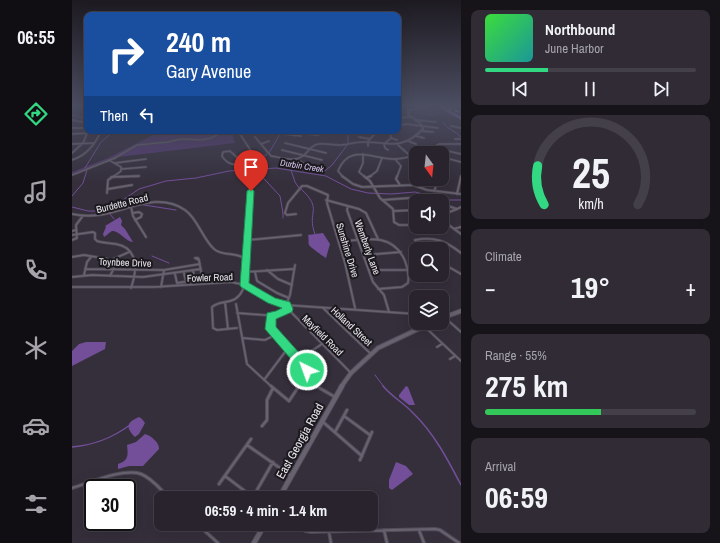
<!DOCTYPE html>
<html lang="en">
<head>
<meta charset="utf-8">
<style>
	:root { --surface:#28232d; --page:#302b35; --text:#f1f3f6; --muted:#a5a4aa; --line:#444049; --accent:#32d882 }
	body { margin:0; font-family:"Archivo Narrow",sans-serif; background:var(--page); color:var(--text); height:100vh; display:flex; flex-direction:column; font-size:15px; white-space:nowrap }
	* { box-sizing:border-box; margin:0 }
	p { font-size:13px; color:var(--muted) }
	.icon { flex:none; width:22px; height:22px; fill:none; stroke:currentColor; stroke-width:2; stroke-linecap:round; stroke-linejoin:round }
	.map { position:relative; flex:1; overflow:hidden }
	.sheet { display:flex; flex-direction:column; gap:10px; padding:10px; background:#161319; width:259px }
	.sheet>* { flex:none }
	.guide { position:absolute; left:12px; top:12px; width:317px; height:122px; border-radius:8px; box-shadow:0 4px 16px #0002,0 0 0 1px var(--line); background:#1a4fa0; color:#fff; overflow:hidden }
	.needle { width:26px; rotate:165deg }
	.controls { position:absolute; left:337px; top:146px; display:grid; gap:8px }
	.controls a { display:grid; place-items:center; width:40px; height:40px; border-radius:8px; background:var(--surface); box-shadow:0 4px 16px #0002,0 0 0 1px var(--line); font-size:20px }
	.speed { position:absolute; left:12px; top:479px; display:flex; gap:8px; font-size:20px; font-weight:700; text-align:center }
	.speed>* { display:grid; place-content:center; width:52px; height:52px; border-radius:50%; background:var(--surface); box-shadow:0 4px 16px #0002,0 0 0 1px var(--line); line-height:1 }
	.speed .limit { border:2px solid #111; border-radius:6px; background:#fff; color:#111 }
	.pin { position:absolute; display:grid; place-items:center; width:34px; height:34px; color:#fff; margin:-41px -17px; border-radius:50% 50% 50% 0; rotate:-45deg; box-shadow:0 0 4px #0007 }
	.pin .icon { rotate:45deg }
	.me { position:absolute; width:44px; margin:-22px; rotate:318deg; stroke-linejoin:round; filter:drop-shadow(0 0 3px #0008) }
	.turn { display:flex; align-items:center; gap:14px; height:84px; padding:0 16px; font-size:18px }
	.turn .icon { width:52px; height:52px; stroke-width:2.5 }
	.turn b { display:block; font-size:28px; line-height:34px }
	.then { display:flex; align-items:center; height:38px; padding:0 16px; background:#0003; gap:8px; font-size:15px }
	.big { font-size:30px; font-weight:700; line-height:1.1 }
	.sheet .widget { flex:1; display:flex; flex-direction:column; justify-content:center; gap:6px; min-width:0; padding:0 14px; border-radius:8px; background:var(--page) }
	.sheet .dial { align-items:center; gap:0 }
	.dial svg { height:104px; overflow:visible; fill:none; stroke:var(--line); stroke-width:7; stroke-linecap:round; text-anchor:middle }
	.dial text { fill:var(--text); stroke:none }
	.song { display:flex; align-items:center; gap:12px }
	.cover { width:48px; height:48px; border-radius:6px; background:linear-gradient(135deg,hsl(120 70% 55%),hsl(180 70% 35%)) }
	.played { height:4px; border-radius:2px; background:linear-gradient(90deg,var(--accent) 30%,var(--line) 30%) }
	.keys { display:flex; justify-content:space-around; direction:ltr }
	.heat { display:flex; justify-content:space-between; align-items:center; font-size:22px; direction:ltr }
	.charge { height:6px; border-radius:3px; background:linear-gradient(90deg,#34c759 55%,var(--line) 0) }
	.trip { position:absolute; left:82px; top:491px; width:224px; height:40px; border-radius:8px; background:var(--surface); box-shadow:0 4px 16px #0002,0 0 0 1px var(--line); font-weight:700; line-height:40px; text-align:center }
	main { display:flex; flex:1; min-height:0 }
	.menu { display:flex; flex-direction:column; width:72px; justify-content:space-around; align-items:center; background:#100e12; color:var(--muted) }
	.menu .icon { width:28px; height:28px }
	.menu .selected { color:var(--accent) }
	.menu b { font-size:18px; color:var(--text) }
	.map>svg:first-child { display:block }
</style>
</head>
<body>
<main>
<nav class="menu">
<b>06:55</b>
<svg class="icon selected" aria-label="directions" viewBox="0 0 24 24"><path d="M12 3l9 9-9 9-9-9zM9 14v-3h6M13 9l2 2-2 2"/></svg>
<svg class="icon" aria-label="music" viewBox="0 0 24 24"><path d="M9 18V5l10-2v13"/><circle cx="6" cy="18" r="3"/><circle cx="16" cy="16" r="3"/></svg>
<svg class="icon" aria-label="phone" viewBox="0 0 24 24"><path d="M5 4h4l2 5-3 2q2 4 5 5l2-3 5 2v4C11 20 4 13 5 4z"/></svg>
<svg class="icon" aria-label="climate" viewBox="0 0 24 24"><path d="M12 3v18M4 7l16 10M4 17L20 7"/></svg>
<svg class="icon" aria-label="car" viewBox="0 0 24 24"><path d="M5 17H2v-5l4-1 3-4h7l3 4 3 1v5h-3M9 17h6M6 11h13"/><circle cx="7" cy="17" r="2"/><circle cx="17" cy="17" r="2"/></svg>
<svg class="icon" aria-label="filters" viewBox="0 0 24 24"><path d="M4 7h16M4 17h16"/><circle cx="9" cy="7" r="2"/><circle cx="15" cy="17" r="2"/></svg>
</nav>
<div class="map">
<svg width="389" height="543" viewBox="0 0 389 543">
	<rect width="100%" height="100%" fill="#352f3c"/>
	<path fill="#433b4d" d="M355,108L364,110L372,113L363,117L352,116L346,114V109Z"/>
	<path fill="#51396c" d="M89,131H160L163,143L46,157L0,176V172L36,158Z"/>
	<path fill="#724f98" d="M48,217L50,221L49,225L53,229L61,242C54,242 47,230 40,231C38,232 34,236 32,237L31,234L34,227L33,226Z
		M251,233L258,244L254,258C252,257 238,247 237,245C236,243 237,238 236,235Z
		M14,342H34L33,349L0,366V351L7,344Z
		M334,386L336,387L343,405H337L327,397V395Z
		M67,417L70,419L73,423L67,434L63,437C52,426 56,422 67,417Z
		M73,434C78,435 88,443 87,449L71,466H57L46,469V464C57,461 56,454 55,445L64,442Z
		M324,462L334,466L341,474L320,490L317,488V480Z"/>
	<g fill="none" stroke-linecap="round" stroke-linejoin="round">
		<path stroke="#724f98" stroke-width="1" d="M0,115L15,119
			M371,123C375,129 384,131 389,137
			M208,131V133
			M276,143V135L280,131
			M197,153L208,134
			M13,168L29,142L42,131
			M173,170L195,154
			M184,170L208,196L211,213
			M219,170L223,182L227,188
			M249,174L260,165L276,144
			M229,189C252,210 234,211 243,234
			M0,196L11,183L15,170
			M48,201L54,204L70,203
			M72,205L104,210
			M0,207L16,211H25L51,200L67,189L94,181L124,178L157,171L204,168L254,176L279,189L296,193L319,194L343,192L376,200H389
			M28,210L36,213
			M211,213V218
			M38,214L42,219
			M80,256L97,263
			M303,375L312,387"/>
		<path stroke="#724f98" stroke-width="1.5" d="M311,386C320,397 332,403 341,413C362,433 376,460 389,485
			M0,447C23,445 40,438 58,425"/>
		<defs>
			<path id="street-far2" d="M374,106L389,112
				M336,114L340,110L357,106
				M336,114V110L340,109
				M326,118L339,117
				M0,120L15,123
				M344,120L364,122
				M326,126L334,124L366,128
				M379,126L389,128
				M0,128H15
				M166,131L183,157C172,164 158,170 150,156L151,152L158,151L171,163
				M188,131L229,136
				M223,131V136
				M235,131L237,134L245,135L256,131
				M350,131L361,132
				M0,134L16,133
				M344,136L352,138
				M183,137L199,156C208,157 221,162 229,157C236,154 237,146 246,144C252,143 260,145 267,145C275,145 283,142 291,142C318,142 329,151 351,129L349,124L336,114
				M287,137L298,139
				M319,138L325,140
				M383,139H389
				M336,141L344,144
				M213,143L254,153
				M0,144L22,143
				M189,144L197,141
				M389,144H367L364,146L367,149L389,154
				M326,145L344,161
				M296,146V141L302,135L299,131
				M210,150L250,160
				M316,150L313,148L312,144L319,138V136
				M0,153L11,143L16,131
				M291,154V163L287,172L293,177
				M370,157L389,162
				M224,159L233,164L246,167
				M323,159L329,166L325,177
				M0,160C15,155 23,145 29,131
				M37,160L49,167V171L41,177
				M43,163L74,159
				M370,166L374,159
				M50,169L74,167
				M0,175L43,158L65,145L96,142L109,139L130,140L139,138L153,131
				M48,177L67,176
				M271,177L266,171C277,143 301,159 322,159C329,159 337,157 344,155
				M297,177L305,171L310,158"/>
			<path id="street-far1" d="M270,176L281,184L290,187L341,185L355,190L389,194
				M292,176L298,181L308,198L321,209L322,222L327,225H344
				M325,176L324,179L328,185
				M39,177L67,176
				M294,178L299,176
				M342,185L345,179
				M36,189L60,185
				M362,191L367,179
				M35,193L36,180L42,176
				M385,194L389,176
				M69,197L72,204
				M254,200L287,209L294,213L306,239
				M310,200L337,198L357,201
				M370,204L385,209L389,207
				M276,206L275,210L301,282L312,295L317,312
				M59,207L61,216L74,237
				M322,211L344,210
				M61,213L67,212L70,214L69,217L63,220
				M0,214C9,216 18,216 27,215C55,211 86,191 113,210C126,219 130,238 142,249C151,257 164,251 173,259C175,273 175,297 158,301C151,303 146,302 140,307L141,328L145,330L165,328
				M224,214L215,215L213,213L216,203L230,186H235L256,195L255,203L273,263L283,308
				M370,215L385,209
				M370,220L389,234
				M382,229L389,227
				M0,231L4,230
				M0,235L21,232L23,233V239L25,241C31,243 37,243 44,244C67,248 65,271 59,288
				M0,240L5,238L4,225L10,217
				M176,240L229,235
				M267,242C293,239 321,232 333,261C336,268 337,276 336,283L330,287L306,289
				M350,249L343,240C362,236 374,241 389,253
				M293,255L329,252
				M0,257L12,255L36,259L42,268L38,276
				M123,258H126L127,260Z
				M173,259L178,218L176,210L180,178
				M39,260L57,252
				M127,260L131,283
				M370,263L389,274
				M223,265L218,295L214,305L215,308L279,373
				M13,269L92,270L128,264
				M195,270L206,279L220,285
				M297,270H335
				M174,272L221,269
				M183,272L185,281L205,293L217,298
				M112,273L114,282
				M103,274L105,283L123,280L121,271
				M12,275L15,262L19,257
				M0,277L20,275L71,277L129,269
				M0,287H82L159,282L173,285L199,300L214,305L344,314
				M89,287L92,270
				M153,302L156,329
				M164,304L175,364L200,387
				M251,308L299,354
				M165,313L204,316L216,309
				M199,315V330L236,371V374L227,387
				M370,315L389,332
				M353,327L389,361
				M171,338L193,340L203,335
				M365,347L370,344
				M378,359L383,356
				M226,360L250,344
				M192,380L216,348
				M232,380L245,387"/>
			<path id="street" d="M199,386L217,401L227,386
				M244,386L263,397
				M272,416L298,435
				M251,422L290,456
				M190,426L195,420V400L201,388
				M263,432L275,410
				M175,445L218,475
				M288,460L300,432
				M153,476L182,498
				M147,484L179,439
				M0,488C18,483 50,468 69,474C80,478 89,490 97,498
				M181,497L201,462
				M125,524L146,543
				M224,524L233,531L239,532L363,529L368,530L387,543
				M312,530L315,543
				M347,530L352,543
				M257,532L259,543"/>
			<path id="secondary-far1" d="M370,318L389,311
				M269,387L279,373L306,348L359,323"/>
			<path id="secondary" d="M207,498L270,386
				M182,543L193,524"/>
			<path id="primary" d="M367,106L389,118"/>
		</defs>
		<use href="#street-far2" stroke="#524d58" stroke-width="2.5"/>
		<use href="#street-far1" stroke="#524d58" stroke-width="3"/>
		<use href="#street" stroke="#524d58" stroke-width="4"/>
		<use href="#secondary-far1" stroke="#524d58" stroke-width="5.5"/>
		<use href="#secondary" stroke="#524d58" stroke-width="6"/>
		<use href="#primary" stroke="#524d58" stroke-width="4"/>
		<use href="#street-far2" stroke="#686270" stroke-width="1"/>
		<use href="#street-far1" stroke="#686270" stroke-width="1.5"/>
		<use href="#street" stroke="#686270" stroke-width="2"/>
		<use href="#secondary-far1" stroke="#686270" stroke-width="3.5"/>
		<use href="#secondary" stroke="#686270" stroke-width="4.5"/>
		<use href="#primary" stroke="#8c66b3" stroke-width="2.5"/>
		<path stroke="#d8d3dc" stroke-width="1" stroke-dasharray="3.5 3.5" stroke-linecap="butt" d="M370,106L389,113"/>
	</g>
	<linearGradient id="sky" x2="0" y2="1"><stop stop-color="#1d1a21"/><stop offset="0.58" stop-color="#4b4d61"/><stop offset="1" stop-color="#4b4d61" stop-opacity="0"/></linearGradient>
	<rect width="389" height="182" fill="url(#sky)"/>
	<path fill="#32d882" stroke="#208c54" d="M179,188L182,191L177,283L203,298L218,302L221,309L220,312L204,319V327L239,366L241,370L239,373L235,375L231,373L193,329L195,313L204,311L210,308L196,303L169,287L168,285L175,191Z"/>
	<g text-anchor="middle" stroke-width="4" stroke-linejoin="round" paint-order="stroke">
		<g font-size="9" font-style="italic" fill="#deccf5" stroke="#1b191e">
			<text transform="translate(230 166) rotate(9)" y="3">Durbin Creek</text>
		</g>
		<g font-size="10" fill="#eae6ee" stroke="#1b191e">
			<text transform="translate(50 203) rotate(-14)" y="4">Burdette Road</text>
			<text transform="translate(296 247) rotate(70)" y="4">Wemberly Lane</text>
			<text transform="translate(276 250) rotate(73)" y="4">Sunshine Drive</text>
			<text transform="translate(53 262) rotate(2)" y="4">Toynbee Drive</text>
			<text transform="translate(138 277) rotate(-2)" y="4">Fowler Road</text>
			<text transform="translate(280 326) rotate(43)" y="4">Holland Street</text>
			<text transform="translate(251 335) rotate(45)" y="4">Mayfield Road</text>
		</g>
		<g font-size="12" fill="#eae6ee" stroke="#1b191e">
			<text transform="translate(228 441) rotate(-61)" y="4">East Georgia Road</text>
		</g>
	</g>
</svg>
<div class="controls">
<a><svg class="needle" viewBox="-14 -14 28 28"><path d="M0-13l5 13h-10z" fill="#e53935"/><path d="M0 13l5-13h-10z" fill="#a5a4aa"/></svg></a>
<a><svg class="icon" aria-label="sound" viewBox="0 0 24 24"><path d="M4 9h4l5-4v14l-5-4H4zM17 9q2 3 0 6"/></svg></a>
<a><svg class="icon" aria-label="search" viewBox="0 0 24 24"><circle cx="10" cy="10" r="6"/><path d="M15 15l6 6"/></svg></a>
<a><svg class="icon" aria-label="layers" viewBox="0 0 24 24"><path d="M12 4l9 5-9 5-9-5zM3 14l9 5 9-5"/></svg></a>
</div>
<div class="speed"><div class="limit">30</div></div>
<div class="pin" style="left:179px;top:191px;background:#d93025"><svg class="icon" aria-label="arrive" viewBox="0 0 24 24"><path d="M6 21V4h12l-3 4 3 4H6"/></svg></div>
<svg class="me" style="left:235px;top:370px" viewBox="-20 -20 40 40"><circle r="17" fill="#32d882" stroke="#fff" stroke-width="3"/><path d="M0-11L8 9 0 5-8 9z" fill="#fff"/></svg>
<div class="trip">06:59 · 4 min · 1.4 km</div>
<div class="guide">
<div class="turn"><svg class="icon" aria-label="right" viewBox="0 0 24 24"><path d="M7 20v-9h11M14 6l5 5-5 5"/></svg><div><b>240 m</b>Gary Avenue</div></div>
<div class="then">Then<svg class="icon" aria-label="left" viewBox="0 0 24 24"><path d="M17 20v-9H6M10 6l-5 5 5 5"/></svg></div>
</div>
</div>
<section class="sheet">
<div class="widget">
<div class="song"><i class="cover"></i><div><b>Northbound</b><p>June Harbor</p></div></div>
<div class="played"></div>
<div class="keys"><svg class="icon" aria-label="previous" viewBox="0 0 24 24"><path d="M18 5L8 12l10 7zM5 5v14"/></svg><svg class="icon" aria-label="pause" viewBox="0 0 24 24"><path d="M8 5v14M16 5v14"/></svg><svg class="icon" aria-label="next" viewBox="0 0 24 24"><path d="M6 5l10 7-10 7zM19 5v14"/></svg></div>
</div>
<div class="widget dial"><svg viewBox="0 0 100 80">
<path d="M14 69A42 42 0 1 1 86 69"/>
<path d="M14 69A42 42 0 0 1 9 39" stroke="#32d882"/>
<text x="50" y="56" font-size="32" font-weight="700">25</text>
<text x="50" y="72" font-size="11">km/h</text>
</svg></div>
<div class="widget"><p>Climate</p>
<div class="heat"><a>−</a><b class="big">19°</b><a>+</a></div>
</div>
<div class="widget"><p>Range · 55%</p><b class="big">275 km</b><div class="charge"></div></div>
<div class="widget"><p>Arrival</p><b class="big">06:59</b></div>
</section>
</main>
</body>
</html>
